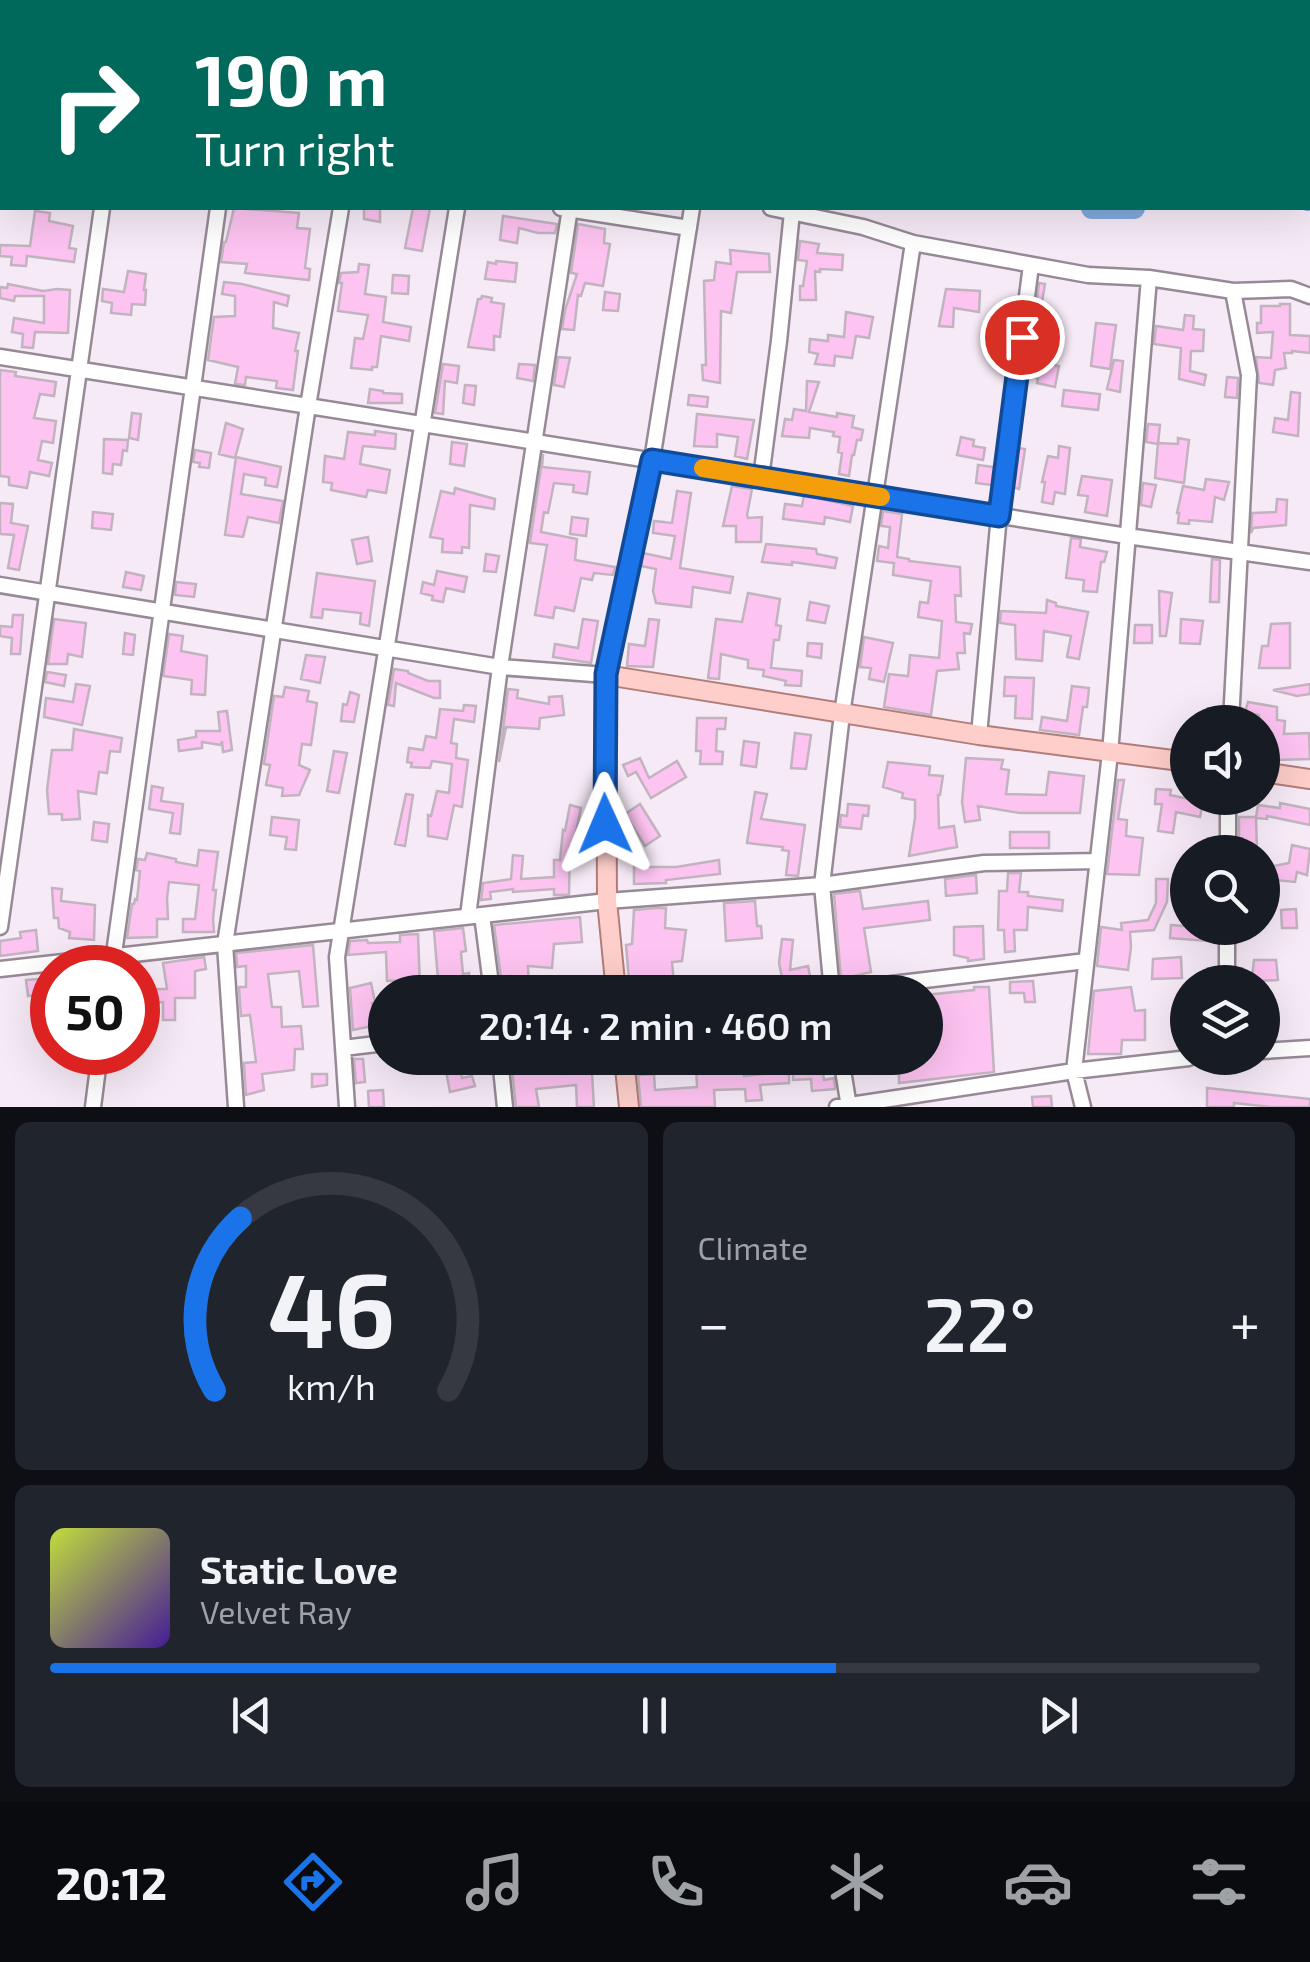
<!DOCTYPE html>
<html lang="en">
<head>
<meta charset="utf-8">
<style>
	:root { --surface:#171b24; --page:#20242c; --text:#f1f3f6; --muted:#9ea1a6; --line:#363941; --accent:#1a73e8 }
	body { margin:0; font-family:"Exo 2",sans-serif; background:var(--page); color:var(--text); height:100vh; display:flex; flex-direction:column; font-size:38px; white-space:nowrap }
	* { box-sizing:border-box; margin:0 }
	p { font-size:32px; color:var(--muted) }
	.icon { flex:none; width:55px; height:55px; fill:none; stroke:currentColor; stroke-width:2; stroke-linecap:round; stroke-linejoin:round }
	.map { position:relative; height:1107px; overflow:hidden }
	.sheet { display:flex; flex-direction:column; gap:15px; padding:15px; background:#0d0f14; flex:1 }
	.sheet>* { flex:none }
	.top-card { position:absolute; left:0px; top:0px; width:1310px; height:210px; box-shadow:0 10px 40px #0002; background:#00695c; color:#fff; overflow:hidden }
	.tools { position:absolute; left:1170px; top:705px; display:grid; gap:20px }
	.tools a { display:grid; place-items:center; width:110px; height:110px; border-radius:50%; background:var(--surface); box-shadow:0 10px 40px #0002; font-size:50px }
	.speed { position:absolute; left:30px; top:945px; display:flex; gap:20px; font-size:50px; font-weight:700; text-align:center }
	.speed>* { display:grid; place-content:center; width:130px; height:130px; border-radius:50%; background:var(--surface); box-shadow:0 10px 40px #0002; line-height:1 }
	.speed .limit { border:15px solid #d22; background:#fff; color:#111 }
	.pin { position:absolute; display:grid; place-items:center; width:85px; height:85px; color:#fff; margin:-42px; border:5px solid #fff; border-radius:50%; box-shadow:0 2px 10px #0007 }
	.me { position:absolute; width:110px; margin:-55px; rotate:359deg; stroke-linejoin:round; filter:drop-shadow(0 0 8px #0008) }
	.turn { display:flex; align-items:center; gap:35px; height:210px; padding:0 30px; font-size:45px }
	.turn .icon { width:130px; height:130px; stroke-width:2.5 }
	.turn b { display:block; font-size:70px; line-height:85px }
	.big { font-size:75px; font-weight:600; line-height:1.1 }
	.sheet .card { flex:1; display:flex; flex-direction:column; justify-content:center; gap:15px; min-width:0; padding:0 35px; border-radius:15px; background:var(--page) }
	.sheet .dial { align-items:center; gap:0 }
	.dial svg { height:260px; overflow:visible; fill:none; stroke:var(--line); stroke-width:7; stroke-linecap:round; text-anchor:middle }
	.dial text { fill:var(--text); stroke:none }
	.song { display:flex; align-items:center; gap:30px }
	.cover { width:120px; height:120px; border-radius:15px; background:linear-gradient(135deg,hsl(70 70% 55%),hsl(260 70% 35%)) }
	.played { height:10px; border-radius:5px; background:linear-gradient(90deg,var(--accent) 65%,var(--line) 65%) }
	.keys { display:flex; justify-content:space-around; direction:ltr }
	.heat { display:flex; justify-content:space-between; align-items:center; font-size:55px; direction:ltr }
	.sheet .tiles { flex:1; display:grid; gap:15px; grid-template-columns:1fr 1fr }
	.card:last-child { grid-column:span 2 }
	.trip { position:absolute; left:368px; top:975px; width:575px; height:100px; border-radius:50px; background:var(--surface); box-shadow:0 10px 40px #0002; font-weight:600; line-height:100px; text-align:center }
	.tab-bar { display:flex; height:160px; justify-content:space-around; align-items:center; background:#090b0e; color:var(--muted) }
	.tab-bar .icon { width:70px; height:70px }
	.tab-bar .selected { color:var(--accent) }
	.tab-bar b { font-size:45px; color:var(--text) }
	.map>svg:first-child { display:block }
</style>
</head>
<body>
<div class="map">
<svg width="1310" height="1107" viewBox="0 0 1310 1107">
	<rect width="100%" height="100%" fill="#f6eaf6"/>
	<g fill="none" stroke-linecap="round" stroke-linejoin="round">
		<path stroke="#81aadd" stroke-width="22" d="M644,0L645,2
			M1308,200L1310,199
			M1092,208H1134"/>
	</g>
	<path fill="#fdc3f1" stroke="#c2b4bf" stroke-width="2.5" d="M234,208L299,213L297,228L310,229L305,268L310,269L309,280L245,273L247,264L221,262L224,242H226Z
		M364,208H380V222L364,219Z
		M413,208H430L422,251L405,248Z
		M35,211L50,213L49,221L73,226L69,248L76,249L74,262L27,256L26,266L11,265L12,257L0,256V245L30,246Z
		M503,216L557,224L555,233H538L519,228L517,243L500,240Z
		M578,224L605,229L604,243L610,244L603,286L585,283L581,296L578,295L574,330L562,329L565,310L577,274L571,273Z
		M800,241L819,244L817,253L843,255L842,270L820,269V272L815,271L816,300H800V286H803L807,261L798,260Z
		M730,250L769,254L770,272H737L731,313L721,311L720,383L703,380L702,365H706L704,281L714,280L716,262L731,264Z
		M496,261L517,263L515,282L485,279L488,262L496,264Z
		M359,264L369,265L365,294L386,297L383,322L411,327L409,341L381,336L377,367H372V370L351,368L355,338L363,339L368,315L338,311L342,283H339L341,273L358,272Z
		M128,271L146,274L144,290H146L145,305L132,304L131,315L111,313L112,303L102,301L103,289L124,292Z
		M393,275L409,276L408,294L392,293Z
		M224,282L242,284L289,296L287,306L274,302L273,328L299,333L295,351H298L293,390L276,388L277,381L246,377L245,385L235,384L238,367L208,360L214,317L235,316V296L222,294Z
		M1039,283L1045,284L1036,338L1032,337Z
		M8,284L43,291L57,289L70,290L68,333L35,332L33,348L22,347L23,334L12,332L14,318L44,323V296H15L14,301L0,298V287L7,288Z
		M946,289L980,291L979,312L954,308L953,327L939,326Z
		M605,292L620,294L618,311L603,310Z
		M482,296L492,298L491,302L504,304L500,337L494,336V350L468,347L478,299H481Z
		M1280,304H1290V335L1310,336V353L1292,351V353H1284L1286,368L1275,370L1273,385L1259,383L1256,357L1271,358L1273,332L1257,333V323H1261V306H1280Z
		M846,312L873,317L869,338L856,336L852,358L835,356L834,366L815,364L818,354L809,352L810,339L828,341V335L844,337Z
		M1185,315L1194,316L1193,329L1204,330L1203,351H1191L1190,371L1206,375L1204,385L1179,379L1181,348L1154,344L1156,326L1183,330Z
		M1096,323L1116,325L1110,369L1091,366Z
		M1031,346L1041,347L1039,362L1059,366L1055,387L1037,383L1038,378L1028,375Z
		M558,357L570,358L564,387L554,385Z
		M1114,360L1123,361L1120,392L1107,389Z
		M443,364L459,366L457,383L445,381L443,414L435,413Z
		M519,364L535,365L533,381L517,378Z
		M0,370L16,372L15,376L56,382L54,396L40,394L34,418L56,421L53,443L42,441L38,460L52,463L49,476L30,472L27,488L9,485V477L0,476Z
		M1227,377L1238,378L1237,398L1225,397Z
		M807,381L819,382L809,412L837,417V413L854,416L852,427L863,430L861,440H857L854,455H852L849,476L839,474L842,453L838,452L840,437L833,436L834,432L810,428L809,438L782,436L785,419L792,420L794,409L806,411Z
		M465,385L476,386L474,405L463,403Z
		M370,389L383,391V393L402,394V403H368Z
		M1064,390L1100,394L1098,410L1062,406Z
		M1291,392L1300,393L1298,436L1273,432L1275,418L1288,420Z
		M689,395L708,397L707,407L688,405Z
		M132,413L141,414L138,440L129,438Z
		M697,414L754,420L747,459L735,456L738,437L717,434V447L694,446Z
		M226,423L243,429L235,458L219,454Z
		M1148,424L1160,425L1158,444L1146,442Z
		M375,431L396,434L395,449L363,446L360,464L390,470L386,493L368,490L366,497L331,490L332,483L323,482L325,456L344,459L348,432L375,435Z
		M961,437L974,440L973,446L985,448L983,460L957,455Z
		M1178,438L1189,440L1184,483L1155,478L1158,443L1178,444Z
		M104,439L128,440L127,451L123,450L121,465L113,464L112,474L103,473Z
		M452,442L467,444L464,466L450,464Z
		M1059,446L1070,448L1065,494L1055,492L1053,504L1042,502L1045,482H1042L1048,456L1058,458Z
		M1018,448L1025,449L1019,489L1013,487Z
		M195,450L211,453L209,468L199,467L200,463L193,462Z
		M543,454L542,467L590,472L587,494L573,492L574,485L554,483L548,513L544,512L541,532L577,539L575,560L615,567L613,575L594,573L592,580L581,578L574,611L555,607L553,618L535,615L547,545L530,543Z
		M236,457L281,467L277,487L265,485L266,478L244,474L241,494L283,501L279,523L248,517L243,537L225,535Z
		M978,465L994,467L992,485L976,483Z
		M1082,476L1112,480L1107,516L1085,512L1088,496L1078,495Z
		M1206,479L1229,482L1224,500L1215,497L1212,522L1189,520V524L1178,523L1179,513H1177L1183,486L1204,490Z
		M1143,483L1156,485L1151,507L1141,505Z
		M732,486L752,489L747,515L748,518L762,517L761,542H736V526H723Z
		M455,488L495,499L494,509L470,505L469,548L462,547V553L442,552L443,539L430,537L441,491L454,494Z
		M677,491L691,493L680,568L733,577L730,593L693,587L691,607L656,603L653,591L656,569L641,566L643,553L671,559L675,536L653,533L654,521L672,523Z
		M804,495L853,506L850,522L825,517L824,524L783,519L785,504L802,506Z
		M1277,499L1287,500L1286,525L1253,528L1251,533L1252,513L1276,512Z
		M0,503L13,504L11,523L28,526L19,570L8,568L14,535L0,534Z
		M883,511L902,514L897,557L909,559V561L960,567L961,596L955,595L956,622L972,624L970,634L964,633L965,653H957L959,669L937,671L931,715L884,707L889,674L908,676L910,655L939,658L942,621L918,617L920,602L928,603L931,581L893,575L894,563L877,561L879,546L888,548L890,527L881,526Z
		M93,512L113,514L111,530L92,528Z
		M572,517L588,519L586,536L570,534Z
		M368,537L372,561L357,564L352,540Z
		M1071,538L1081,539L1080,547L1107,552L1104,562H1101L1097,592L1083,591L1084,580L1066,578Z
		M766,544L816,549L817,554L837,558L835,568L792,562V565L762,562Z
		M486,554L499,556L496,572L484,571Z
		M1212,559L1220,560L1219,602H1210Z
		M437,571L467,577L464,592L446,588L443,602L432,600L433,596L421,593L423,582L434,585Z
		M126,572L144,576L141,590L123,587Z
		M317,573L375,581L369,626L360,624L361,613L323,609L322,618L311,617Z
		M176,582L196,584L194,597L175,595Z
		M1159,591L1172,593L1166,636H1160Z
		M748,593L780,599L776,625L781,626L779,640H774L771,668L802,671L801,686L785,685L786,681L763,676L764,670L748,668V660L721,654L719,679L708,678L716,619L742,622Z
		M1047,600L1056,603V606L1088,612L1079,659L1067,657L1071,636L1044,631L1042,661L1016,659L1015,625L1000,623L1001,611L1046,613Z
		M810,602L829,606L825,623L807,620Z
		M13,615H23L20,654H11L12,638L0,636V626L12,627Z
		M54,619L86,623L82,657L68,654L67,664H48Z
		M583,619L598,621L591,663L553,657L555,644L578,648Z
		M649,619L659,620L653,667L627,666L629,644L645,646Z
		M1181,619L1203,621L1200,644L1180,643Z
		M1290,623V668H1259L1262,646H1268L1271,624Z
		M1135,625H1152V643H1134Z
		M125,633L135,635L133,655L123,654Z
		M169,634L183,636L181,651L207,656L205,695L191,694L192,680L163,676Z
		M864,637L893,643L884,682L869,679L871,668L860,667Z
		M808,643L822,644L821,658L807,656Z
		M306,655L325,657L320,683L301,679Z
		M394,669L408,671V673L428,681H440V698H434L396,683L394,706L388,705Z
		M47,672L66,675L64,686L45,682Z
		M1005,677L1034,678L1032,719L1015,718L1016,696H1004Z
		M76,684L90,686L82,725L44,717L46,698L73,702Z
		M1310,684V694L1297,696L1273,690Z
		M1072,686L1089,688L1087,707H1083L1079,735L1040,730L1042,717L1067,721Z
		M285,687L309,691L307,701L317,703L311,745L302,744L299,765L310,770L299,795L282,796L283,788L266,785L270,765L264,764L274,696L283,697Z
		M508,689L518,690L517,698L549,704V697L562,696L564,715L540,718L539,729L506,727L499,762Z
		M350,692L359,695L354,722L341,721L343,704L347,705Z
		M1248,702L1277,707V720L1285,721L1284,734L1309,733L1310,759L1276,760L1277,754L1263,751L1266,733H1262V722H1259V715L1245,712Z
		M464,705L476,706L474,722L454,719L451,743L457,744L456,758L468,760L462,807L454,805L447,839L428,836V815L431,816L437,791L449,793L452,764L432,761L430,768L411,767L412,763L407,762L409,748L423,750L426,736L436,738L440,709L463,711Z
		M227,711L232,750L223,752L222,741L221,745L202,742V748L179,751L178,740L196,737V731H220L218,712Z
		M697,718H726L725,729H717L716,751L723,752L722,764H700L701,751H696Z
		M74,729L122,738L120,752L110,751L107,773L99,772L96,794L78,791L80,819L62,820V814H49L47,790L52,750H72Z
		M795,733L811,735L806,769L791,768Z
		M744,741L759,743L756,767L741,765Z
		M334,751L347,753L339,793L327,791Z
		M640,758L649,778L677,761L686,777L651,798L636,772L628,776L623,765Z
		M966,758L1003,760L1001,769L1009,770L1006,794L1046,795L1049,772L1084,776L1080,813H1020L978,806L980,820L965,822L962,802Z
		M888,762L930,766L929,775L943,776L940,795H938L939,828L954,826L957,847L909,856L915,818V800L902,798L903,793L883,787Z
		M1118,780H1124L1118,819L1127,820L1126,836L1143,838L1139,875L1107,874Z
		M152,786L163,788L161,801L183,804L180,834L170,833L173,813L149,809Z
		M1156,789L1171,790L1170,795L1203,802L1200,817L1176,812L1173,833L1158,831L1162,804H1155Z
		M755,792L767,794L761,819L805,825L798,876L786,875L789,851L782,850L783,847L747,843Z
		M406,794L413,795L405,846L395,844Z
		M1280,803L1310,809V825L1267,816V819L1256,818L1257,849L1239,850V817H1256L1258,805L1280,808Z
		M640,804L660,836L645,846L625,814Z
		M848,804L869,806L868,816L863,815L861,829L840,827L841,815L847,816Z
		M570,805L581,808L576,832H583L582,847L570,846L569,895H554V889L513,892V889L490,892L491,899L481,900L483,883L511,879L513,855L523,856L521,879L554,877V860H560L563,830L565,831Z
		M272,817L299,820L296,850L285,849L287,837L270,835Z
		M94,822L109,824L107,842L92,840Z
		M1010,832H1049V848H1010Z
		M1292,845L1310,849L1307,875L1297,872L1295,882L1264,879V868L1289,863Z
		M199,850L218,852L213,890H216L213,919L214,932H183V919H195L199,885L169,882L167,898L168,919H157V937L127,938L132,904H134L135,899L137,900L140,871L136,870L138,859L145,860L147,853L176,859V862L197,866Z
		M634,860H645V867H676L719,860L720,874L666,880V883L634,884Z
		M1008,873H1021L1019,892H1028V896L1063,900L1062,911L1028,907L1027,930H1014L1015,951L1005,952L1004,930H998L999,891H1007Z
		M976,875L977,893L946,896L945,879Z
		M1156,879H1168L1167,902L1154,930L1130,932L1131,947L1128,970L1097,966L1101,927L1122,930L1121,923L1148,920L1156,903Z
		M52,888L62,889L61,901L95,905L94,940L69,938L70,932L59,928L58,918H54Z
		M860,891L863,909L928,901L930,920L864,928L871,972L841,979L834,894Z
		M755,901L757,926H761L762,938L726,941L724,903Z
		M657,908H666L665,928L686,930L682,961L672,962L674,983L699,979L701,991L630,992L626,945L632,944L634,910Z
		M1296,909L1297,928H1282L1281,910Z
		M580,917L582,942L554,944L552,968L528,966L529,992H511V976L501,977L494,925Z
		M1171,925L1207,928L1208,941L1170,938Z
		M983,926L984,959L968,961V958L954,955V927Z
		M463,928L466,951L461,952L463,974L469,973L470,992H456V990L439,991L434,931Z
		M36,930L38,951L0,956V941L21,938L20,932Z
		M418,934L420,987L406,988L405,980L387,981L386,952L348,955L350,941L367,940L368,943L400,942V935Z
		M782,939L793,940L790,970L808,966L811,981L788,985V991L785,992L779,963Z
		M313,945L318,1006L303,1007L299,971L268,974L272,1007H281L282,1027L301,1026L303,1049H295L294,1070L262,1074L264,1090L246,1095L244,1063L256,1062L250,1015L241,1016L240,1003L239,987H246V966L237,967L236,953Z
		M204,957L206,969L195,971V998H175V1020H163V1002L151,1003V989H167L163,963Z
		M1181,957L1182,978L1152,979L1153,959Z
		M1254,960H1276L1278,980L1238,982V974L1252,977Z
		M40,979L42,994L28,996L26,980Z
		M550,979L582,981V992H550Z
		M1033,981L1035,1002H1025L1024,993H1010V982Z
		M371,983L375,1002L372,1003L377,1025L353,1030L350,988Z
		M974,987H989L994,1072L899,1083V1058H925V995L974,990Z
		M1131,987L1135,1011L1145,1010V1040H1122L1121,1054H1088L1094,991Z
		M516,1058H534L535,1064L564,1061L565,1074L592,1073L594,1107H577L576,1085L536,1089L539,1107H516L511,1059Z
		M734,1058H745L744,1076L789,1071V1083L760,1085L762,1100L746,1101L745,1089L714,1090L715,1107H641L638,1075L654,1074L655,1090L697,1087L696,1065L733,1062Z
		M810,1058H821L824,1080L834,1078L835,1089L812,1091L811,1079L793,1080V1069H807Z
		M354,1059H363L365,1082L356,1083Z
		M460,1067L462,1078L472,1076L475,1086L450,1092L446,1071Z
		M312,1074H327V1085L312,1087Z
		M1207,1088L1310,1099V1107H1271L1234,1103V1107H1207Z
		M383,1090L384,1107H369L368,1091Z
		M1051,1096L1052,1107H1033L1032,1097Z"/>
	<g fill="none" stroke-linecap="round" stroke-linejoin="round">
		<defs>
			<path id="minor" d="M546,0L549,2
				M8,2L9,0
				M129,2V0
				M246,2L247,0
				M372,2V0
				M490,2L491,0
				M0,66L2,47
				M0,124L2,125
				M561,208L689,228
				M771,208L863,227L913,243L1088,275L1149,278L1233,291L1291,289L1310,296
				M0,357L1127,536L1310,562
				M761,478L779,341L792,212
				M0,585L500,667L606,675L652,460L692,208
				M1231,722L1249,375L1233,291
				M979,735L999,515L1031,265
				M1228,852V798
				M482,915L492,992
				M468,916L500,667L570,208
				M0,927L102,208
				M112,968L218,208
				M0,969L607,901L822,885L984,863L1098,861
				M1227,982V928
				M824,992L1086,961
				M832,992L822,885L842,714L913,243
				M343,1048L385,1043
				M1262,1051L1310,1048
				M500,1058L505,1107
				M841,1058L849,1107
				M93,1107L100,1052
				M236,1107L225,944L308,406L341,208
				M347,1107L337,957L457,208
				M837,1107L1074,1071L1189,1058
				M1083,1107L1074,1071L1110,753L1149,278"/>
			<path id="major" d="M1262,772L1310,779
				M616,992L607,901L606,675L979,735L1188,762
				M624,1058L629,1107"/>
		</defs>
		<use href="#minor" stroke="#968a96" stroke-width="19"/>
		<use href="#major" stroke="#b17d7a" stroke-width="22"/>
		<use href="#minor" stroke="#fff" stroke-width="14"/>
		<use href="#major" stroke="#fdceca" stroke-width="18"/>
	</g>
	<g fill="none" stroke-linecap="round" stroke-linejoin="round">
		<defs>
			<path id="route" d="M605,824L606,674L652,460L999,516L1022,337"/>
		</defs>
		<use href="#route" stroke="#114b97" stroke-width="25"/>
		<use href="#route" stroke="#1a73e8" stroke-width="18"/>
		<path stroke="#f59e0b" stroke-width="18" d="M703,468L881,497"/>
	</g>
</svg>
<div class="tools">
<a><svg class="icon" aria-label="sound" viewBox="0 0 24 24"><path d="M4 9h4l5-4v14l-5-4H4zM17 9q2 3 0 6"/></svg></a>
<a><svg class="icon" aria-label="search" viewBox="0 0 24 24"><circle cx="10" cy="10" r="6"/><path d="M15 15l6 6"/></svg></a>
<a><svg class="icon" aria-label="layers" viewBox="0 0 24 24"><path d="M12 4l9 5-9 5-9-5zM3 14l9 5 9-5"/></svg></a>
</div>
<div class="speed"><div class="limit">50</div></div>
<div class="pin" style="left:1022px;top:337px;background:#d93025"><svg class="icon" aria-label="arrive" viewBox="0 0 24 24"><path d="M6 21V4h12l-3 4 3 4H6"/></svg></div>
<svg class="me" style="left:605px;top:824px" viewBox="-20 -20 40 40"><path d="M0-17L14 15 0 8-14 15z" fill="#1a73e8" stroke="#fff" stroke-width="4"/></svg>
<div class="trip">20:14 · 2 min · 460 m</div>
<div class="top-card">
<div class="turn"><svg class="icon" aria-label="right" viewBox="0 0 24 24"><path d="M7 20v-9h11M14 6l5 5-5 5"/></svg><div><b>190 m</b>Turn right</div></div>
</div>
</div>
<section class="sheet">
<div class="tiles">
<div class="card dial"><svg viewBox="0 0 100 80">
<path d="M14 69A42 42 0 1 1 86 69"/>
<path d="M14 69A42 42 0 0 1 22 16" stroke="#1a73e8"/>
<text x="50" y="56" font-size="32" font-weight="700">46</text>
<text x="50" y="72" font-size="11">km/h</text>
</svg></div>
<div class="card"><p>Climate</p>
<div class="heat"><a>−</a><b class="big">22°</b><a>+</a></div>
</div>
<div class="card">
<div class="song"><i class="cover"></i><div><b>Static Love</b><p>Velvet Ray</p></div></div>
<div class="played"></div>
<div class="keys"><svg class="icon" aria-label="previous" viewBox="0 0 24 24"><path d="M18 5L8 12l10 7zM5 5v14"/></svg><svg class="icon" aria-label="pause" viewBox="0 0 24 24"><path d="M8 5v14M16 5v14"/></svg><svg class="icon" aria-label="next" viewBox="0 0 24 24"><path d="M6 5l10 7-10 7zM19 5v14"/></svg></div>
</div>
</div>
</section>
<nav class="tab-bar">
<b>20:12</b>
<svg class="icon selected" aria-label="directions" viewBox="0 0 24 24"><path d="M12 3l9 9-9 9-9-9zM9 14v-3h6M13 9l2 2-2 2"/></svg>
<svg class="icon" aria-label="music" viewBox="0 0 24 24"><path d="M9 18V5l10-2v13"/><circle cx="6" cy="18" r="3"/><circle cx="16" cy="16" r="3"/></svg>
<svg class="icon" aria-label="phone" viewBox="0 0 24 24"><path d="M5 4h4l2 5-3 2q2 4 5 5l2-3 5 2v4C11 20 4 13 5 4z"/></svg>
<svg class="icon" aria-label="climate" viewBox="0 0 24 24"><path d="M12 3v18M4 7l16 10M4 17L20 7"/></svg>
<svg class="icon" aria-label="car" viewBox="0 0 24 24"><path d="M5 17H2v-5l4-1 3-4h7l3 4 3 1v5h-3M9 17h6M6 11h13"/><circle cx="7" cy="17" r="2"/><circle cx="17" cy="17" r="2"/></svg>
<svg class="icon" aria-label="filters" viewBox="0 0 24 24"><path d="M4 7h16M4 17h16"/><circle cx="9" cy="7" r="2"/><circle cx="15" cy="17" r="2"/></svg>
</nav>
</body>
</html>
